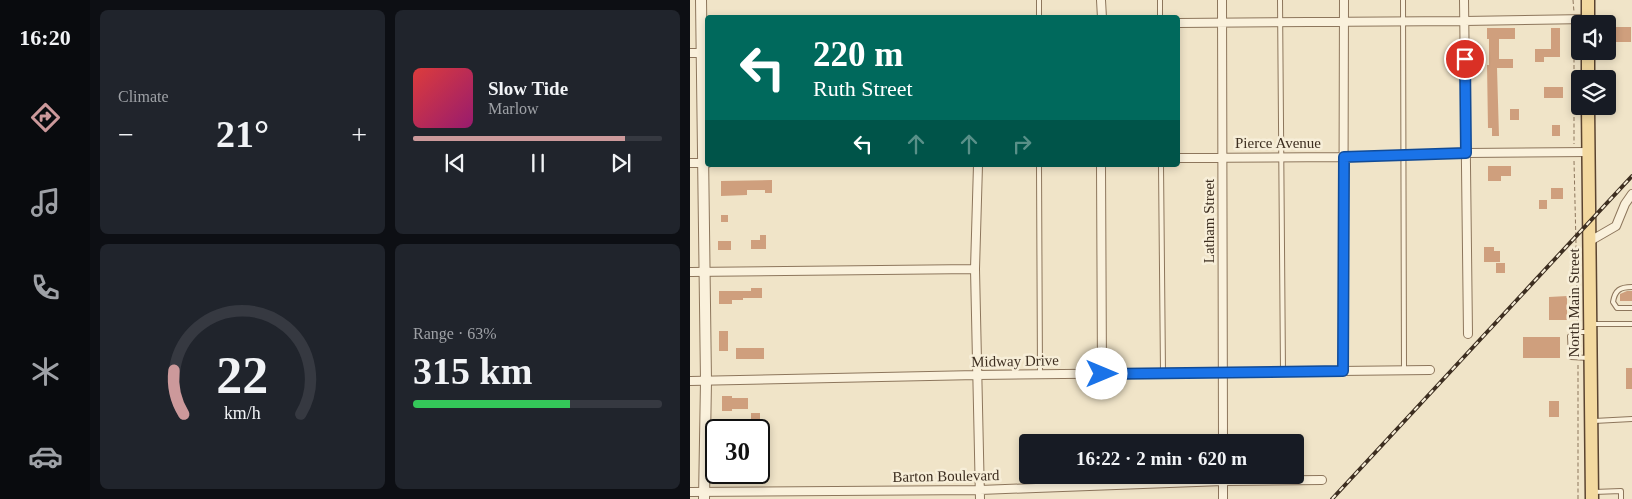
<!DOCTYPE html>
<html lang="en">
<head>
<meta charset="utf-8">
<style>
	:root { --surface:#171b24; --page:#20242c; --text:#f1f3f6; --muted:#9ea1a6; --line:#363941; --accent:#cc999b }
	body { margin:0; font-family:Georgia,serif; background:var(--page); color:var(--text); height:100vh; display:flex; flex-direction:column; font-size:19px; white-space:nowrap }
	* { box-sizing:border-box; margin:0 }
	p { font-size:16px; color:var(--muted) }
	.icon { flex:none; width:28px; height:28px; fill:none; stroke:currentColor; stroke-width:2; stroke-linecap:round; stroke-linejoin:round }
	.map { position:relative; flex:1; overflow:hidden }
	.drawer { display:flex; flex-direction:column; gap:10px; padding:10px; background:#0d0f14; width:600px }
	.drawer>* { flex:none }
	.banner { position:absolute; left:15px; top:15px; width:475px; height:152px; border-radius:5px; box-shadow:0 2px 8px #0003; background:#00695c; color:#fff; overflow:hidden }
	.buttons { position:absolute; left:881px; top:15px; display:grid; gap:10px }
	.buttons a { display:grid; place-items:center; width:45px; height:45px; border-radius:5px; background:var(--surface); box-shadow:0 2px 8px #0003; font-size:25px }
	.speed { position:absolute; left:15px; top:419px; display:flex; gap:10px; font-size:25px; font-weight:700; text-align:center }
	.speed>* { display:grid; place-content:center; width:65px; height:65px; border-radius:50%; background:var(--surface); box-shadow:0 2px 8px #0003; line-height:1 }
	.speed .limit { border:2px solid #111; border-radius:8px; background:#fff; color:#111 }
	.pin { position:absolute; display:grid; place-items:center; width:42px; height:42px; color:#fff; margin:-21px; border:2px solid #fff; border-radius:50%; box-shadow:0 1px 5px #0007 }
	.me { position:absolute; width:55px; margin:-28px; rotate:90deg; stroke-linejoin:round; filter:drop-shadow(0 0 4px #0008) }
	.turn { display:flex; align-items:center; gap:18px; height:105px; padding:0 25px; font-size:22px }
	.turn .icon { width:65px; height:65px; stroke-width:2.5 }
	.turn b { display:block; font-size:35px; line-height:42px }
	.lanes { display:flex; align-items:center; height:48px; padding:0 25px; background:#0003; justify-content:center; gap:25px; direction:ltr }
	.lanes .off { opacity:.35 }
	.big { font-size:38px; font-weight:600; line-height:1.1 }
	.drawer .widget { flex:1; display:flex; flex-direction:column; justify-content:center; gap:8px; min-width:0; padding:0 18px; border-radius:8px; background:var(--page) }
	.drawer .dial { align-items:center; gap:0 }
	.dial svg { height:130px; overflow:visible; fill:none; stroke:var(--line); stroke-width:7; stroke-linecap:round; text-anchor:middle }
	.dial text { fill:var(--text); stroke:none }
	.song { display:flex; align-items:center; gap:15px }
	.cover { width:60px; height:60px; border-radius:8px; background:linear-gradient(135deg,hsl(0 70% 55%),hsl(320 70% 35%)) }
	.played { height:5px; border-radius:2px; background:linear-gradient(90deg,var(--accent) 85%,var(--line) 85%) }
	.keys { display:flex; justify-content:space-around; direction:ltr }
	.heat { display:flex; justify-content:space-between; align-items:center; font-size:28px; direction:ltr }
	.charge { height:8px; border-radius:4px; background:linear-gradient(90deg,#34c759 63%,var(--line) 0) }
	.drawer .tiles { flex:1; display:grid; gap:10px; grid-template-columns:repeat(2,1fr) }
	.trip { position:absolute; left:329px; top:434px; width:285px; height:50px; border-radius:5px; background:var(--surface); box-shadow:0 2px 8px #0003; font-weight:600; line-height:50px; text-align:center }
	main { display:flex; flex:1; min-height:0 }
	.menu { display:flex; flex-direction:column; width:90px; justify-content:space-around; align-items:center; background:#090b0e; color:var(--muted) }
	.menu .icon { width:35px; height:35px }
	.menu .selected { color:var(--accent) }
	.menu b { font-size:22px; color:var(--text) }
	.map>svg:first-child { display:block }
</style>
</head>
<body>
<main>
<nav class="menu">
<b>16:20</b>
<svg class="icon selected" aria-label="directions" viewBox="0 0 24 24"><path d="M12 3l9 9-9 9-9-9zM9 14v-3h6M13 9l2 2-2 2"/></svg>
<svg class="icon" aria-label="music" viewBox="0 0 24 24"><path d="M9 18V5l10-2v13"/><circle cx="6" cy="18" r="3"/><circle cx="16" cy="16" r="3"/></svg>
<svg class="icon" aria-label="phone" viewBox="0 0 24 24"><path d="M5 4h4l2 5-3 2q2 4 5 5l2-3 5 2v4C11 20 4 13 5 4z"/></svg>
<svg class="icon" aria-label="climate" viewBox="0 0 24 24"><path d="M12 3v18M4 7l16 10M4 17L20 7"/></svg>
<svg class="icon" aria-label="car" viewBox="0 0 24 24"><path d="M5 17H2v-5l4-1 3-4h7l3 4 3 1v5h-3M9 17h6M6 11h13"/><circle cx="7" cy="17" r="2"/><circle cx="17" cy="17" r="2"/></svg>
</nav>
<section class="drawer">
<div class="tiles">
<div class="widget"><p>Climate</p>
<div class="heat"><a>−</a><b class="big">21°</b><a>+</a></div>
</div>
<div class="widget">
<div class="song"><i class="cover"></i><div><b>Slow Tide</b><p>Marlow</p></div></div>
<div class="played"></div>
<div class="keys"><svg class="icon" aria-label="previous" viewBox="0 0 24 24"><path d="M18 5L8 12l10 7zM5 5v14"/></svg><svg class="icon" aria-label="pause" viewBox="0 0 24 24"><path d="M8 5v14M16 5v14"/></svg><svg class="icon" aria-label="next" viewBox="0 0 24 24"><path d="M6 5l10 7-10 7zM19 5v14"/></svg></div>
</div>
<div class="widget dial"><svg viewBox="0 0 100 80">
<path d="M14 69A42 42 0 1 1 86 69"/>
<path d="M14 69A42 42 0 0 1 8 42" stroke="#cc999b"/>
<text x="50" y="56" font-size="32" font-weight="700">22</text>
<text x="50" y="72" font-size="11">km/h</text>
</svg></div>
<div class="widget"><p>Range · 63%</p><b class="big">315 km</b><div class="charge"></div></div>
</div>
</section>
<div class="map">
<svg width="942" height="499" viewBox="0 0 942 499">
	<rect width="100%" height="100%" fill="#f0e4c8"/>
	<path fill="#cf9f7d" d="M923,27H941V42H918V33H923Z
		M797,28H825V39H809V59H823V68H807L809,136H802V128H798L797,65H799V39H797Z
		M861,28H870V57H854V62H845V49H861Z
		M854,87H873V98H854Z
		M820,109H829V120H820Z
		M862,125H870V136H862Z
		M798,166H821V176H811V181H798Z
		M82,180V193H75V190H57V195L31,196V181Z
		M861,188H873V199H861Z
		M849,200H857V209H849Z
		M31,215H38V222H31Z
		M70,235H76V249H61V240H70Z
		M28,241H41V250H28Z
		M794,247H804V251H810V262H794Z
		M806,263H815V273H806Z
		M61,288H72V298H53V300H42V304H29V291H61Z
		M937,291H942V301H930V294Z
		M877,296V320H859V297Z
		M29,331H38V351H29Z
		M833,337H870V358H833Z
		M46,348H74V359H46Z
		M936,368H942V389H936Z
		M32,396H42V398H58V409H42V411H32Z
		M859,401H869V417H859Z
		M61,413H70V422H61Z
		M33,423H43V430H33Z"/>
	<g fill="none" stroke-linecap="round" stroke-linejoin="round">
		<defs>
			<path id="service" d="M349,0V18
				M470,0V18
				M590,0L593,372
				M713,0L714,370
				M349,165L350,375
				M471,165L473,373
				M942,287C930,287 925,290 923,302L927,308H942
				M903,324H942
				M898,358L881,357L880,336L884,332H898
				M904,421L942,419
				M904,492L931,491V499"/>
			<path id="minor" d="M411,0L412,18
				M532,0L533,442
				M774,0L778,334
				M488,23L774,21L898,19
				M0,53H11
				M488,158L654,157L776,153L898,152
				M0,163H18
				M288,165L285,269L290,499
				M411,165L412,374
				M900,241L926,226L935,204L942,194
				M0,272L285,269
				M653,371L654,0
				M0,381L287,375L740,370
				M533,475V499
				M0,492L290,490L533,481L632,480"/>
			<path id="tertiary" d="M11,0L16,381L14,499"/>
			<path id="primary" d="M898,0V24
				M898,51V79
				M898,106L902,499"/>
		</defs>
		<use href="#service" stroke="#8d765c" stroke-width="6"/>
		<use href="#minor" stroke="#8d765c" stroke-width="10"/>
		<use href="#tertiary" stroke="#8d765c" stroke-width="12"/>
		<use href="#primary" stroke="#5b4430" stroke-width="15"/>
		<path stroke="#8d765c" stroke-width="1" stroke-dasharray="4 2.5" stroke-linecap="butt" d="M883,0L884,12
			M884,26V144
			M884,161L888,327
			M888,338V352
			M888,499V363"/>
		<use href="#service" stroke="#faf1dc" stroke-width="4"/>
		<use href="#minor" stroke="#faf1dc" stroke-width="8"/>
		<use href="#tertiary" stroke="#faf1dc" stroke-width="10"/>
		<use href="#primary" stroke="#f3d9a0" stroke-width="12"/>
		<defs>
			<path id="rail" d="M642,499L942,176"/>
		</defs>
		<use href="#rail" stroke="#3d2e20" stroke-width="4"/>
		<use href="#rail" stroke="#f7eed8" stroke-width="2" stroke-dasharray="5.5" stroke-linecap="butt"/>
	</g>
	<g fill="none" stroke-linecap="round" stroke-linejoin="round">
		<defs>
			<path id="route" d="M412,374L653,371L654,157L776,153L775,59"/>
		</defs>
		<use href="#route" stroke="#114b97" stroke-width="12"/>
		<use href="#route" stroke="#1a73e8" stroke-width="9"/>
	</g>
	<g text-anchor="middle" stroke-width="5" stroke-linejoin="round" paint-order="stroke">
		<g font-size="15" fill="#3d2e20" stroke="#f7eed8">
			<text x="588" y="148">Pierce Avenue</text>
			<text transform="translate(519 221) rotate(-90)" y="5">Latham Street</text>
			<text transform="translate(884 303) rotate(-90)" y="5">North Main Street</text>
			<text transform="translate(325 361) rotate(-1)" y="5">Midway Drive</text>
			<text transform="translate(256 476) rotate(-1)" y="5">Barton Boulevard</text>
		</g>
	</g>
</svg>
<div class="buttons">
<a><svg class="icon" aria-label="sound" viewBox="0 0 24 24"><path d="M4 9h4l5-4v14l-5-4H4zM17 9q2 3 0 6"/></svg></a>
<a><svg class="icon" aria-label="layers" viewBox="0 0 24 24"><path d="M12 4l9 5-9 5-9-5zM3 14l9 5 9-5"/></svg></a>
</div>
<div class="speed"><div class="limit">30</div></div>
<div class="pin" style="left:775px;top:59px;background:#d93025"><svg class="icon" aria-label="arrive" viewBox="0 0 24 24"><path d="M6 21V4h12l-3 4 3 4H6"/></svg></div>
<svg class="me" style="left:412px;top:374px" viewBox="-20 -20 40 40"><circle r="19" fill="#fff"/><path d="M0-13L10 11 0 6-10 11z" fill="#1a73e8"/></svg>
<div class="trip">16:22 · 2 min · 620 m</div>
<div class="banner">
<div class="turn"><svg class="icon" aria-label="left" viewBox="0 0 24 24"><path d="M17 20v-9H6M10 6l-5 5 5 5"/></svg><div><b>220 m</b>Ruth Street</div></div>
<div class="lanes"><svg class="icon" aria-label="left" viewBox="0 0 24 24"><path d="M17 20v-9H6M10 6l-5 5 5 5"/></svg><svg class="icon off" aria-label="ahead" viewBox="0 0 24 24"><path d="M12 20V5M6 11l6-6 6 6"/></svg><svg class="icon off" aria-label="ahead" viewBox="0 0 24 24"><path d="M12 20V5M6 11l6-6 6 6"/></svg><svg class="icon off" aria-label="right" viewBox="0 0 24 24"><path d="M7 20v-9h11M14 6l5 5-5 5"/></svg></div>
</div>
</div>
</main>
</body>
</html>
